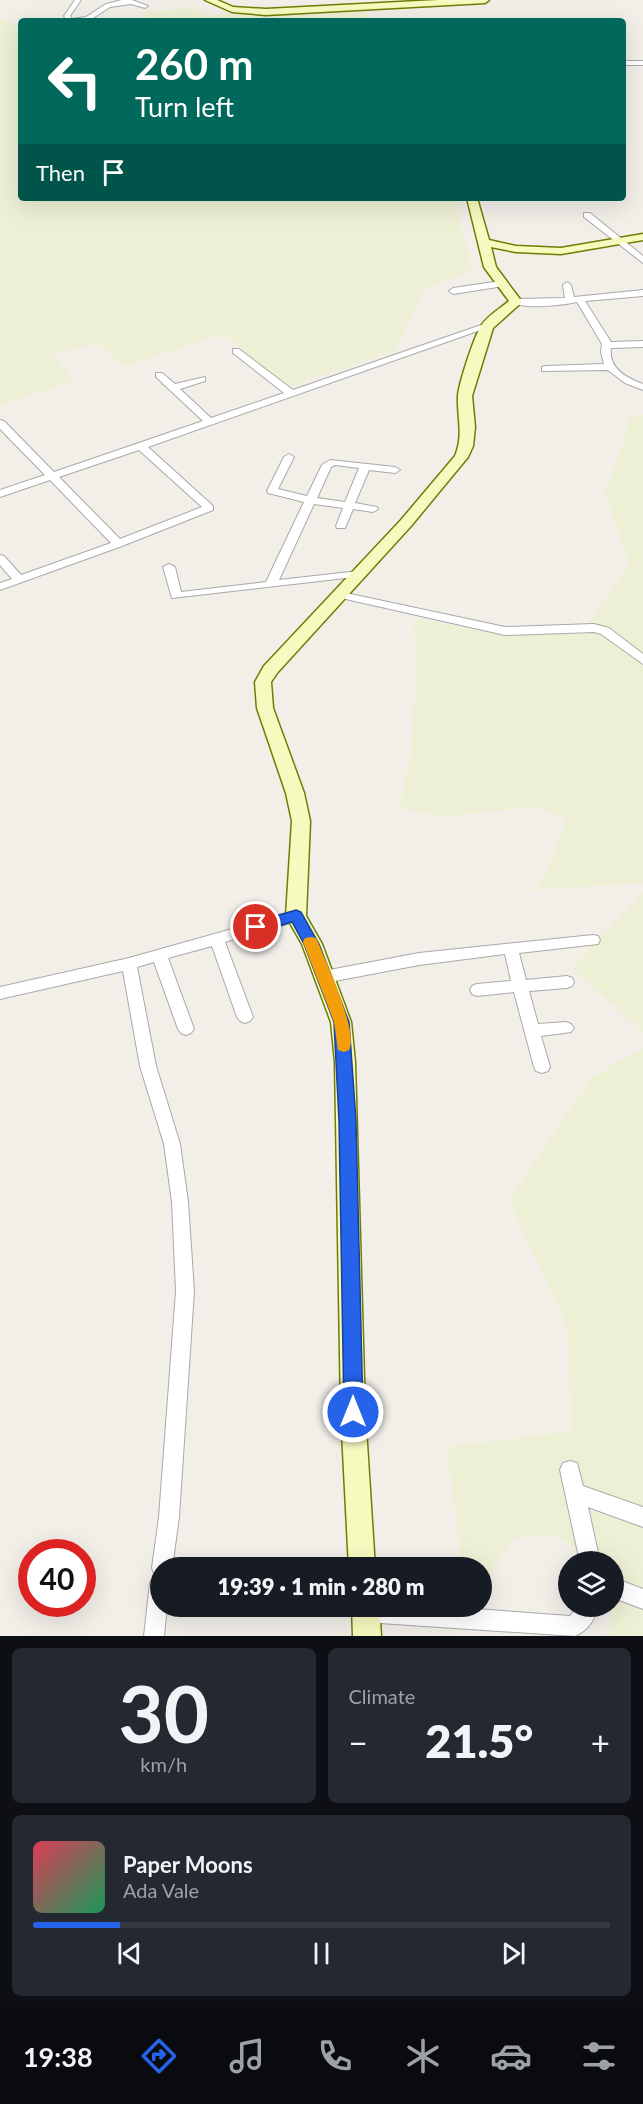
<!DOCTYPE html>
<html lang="en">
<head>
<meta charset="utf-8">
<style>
	:root { --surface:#171b24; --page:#242831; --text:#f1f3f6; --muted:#9ea1a6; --line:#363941; --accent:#2563eb }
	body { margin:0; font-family:Lato,sans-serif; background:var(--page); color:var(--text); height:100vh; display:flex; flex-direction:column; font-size:22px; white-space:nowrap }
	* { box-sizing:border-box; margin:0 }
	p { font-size:20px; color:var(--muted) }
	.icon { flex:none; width:33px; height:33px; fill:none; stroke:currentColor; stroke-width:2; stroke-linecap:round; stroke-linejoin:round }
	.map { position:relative; height:1636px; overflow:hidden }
	.drawer { display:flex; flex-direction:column; gap:12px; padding:12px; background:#0d0f14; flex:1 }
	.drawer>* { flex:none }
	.hud { position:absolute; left:18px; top:18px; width:608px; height:183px; border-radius:6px; box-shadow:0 6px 24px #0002; background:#00695c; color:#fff; overflow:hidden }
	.tools { position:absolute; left:558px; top:1551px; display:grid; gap:12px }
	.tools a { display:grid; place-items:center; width:66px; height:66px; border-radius:50%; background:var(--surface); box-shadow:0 6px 24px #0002; font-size:30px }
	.speed { position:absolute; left:18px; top:1539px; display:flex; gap:12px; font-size:30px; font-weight:700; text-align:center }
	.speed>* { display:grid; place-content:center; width:78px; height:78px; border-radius:50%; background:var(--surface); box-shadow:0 6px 24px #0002; line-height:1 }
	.speed .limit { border:9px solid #d22; background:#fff; color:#111 }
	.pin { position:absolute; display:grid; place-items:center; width:51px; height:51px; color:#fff; margin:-26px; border:3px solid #fff; border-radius:50%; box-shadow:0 2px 6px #0007 }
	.me { position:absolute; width:66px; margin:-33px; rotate:0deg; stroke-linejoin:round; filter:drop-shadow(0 0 4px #0008) }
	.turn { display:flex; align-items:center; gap:21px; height:126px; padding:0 18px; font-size:27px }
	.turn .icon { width:78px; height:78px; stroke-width:2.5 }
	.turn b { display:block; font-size:42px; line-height:51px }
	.then { display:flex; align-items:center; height:57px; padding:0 18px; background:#0003; gap:12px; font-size:22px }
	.big { font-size:45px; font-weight:800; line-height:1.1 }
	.drawer .tile { flex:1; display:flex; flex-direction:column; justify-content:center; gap:9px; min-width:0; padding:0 21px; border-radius:9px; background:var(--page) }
	.drawer .dial { align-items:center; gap:0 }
	.dial b { font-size:78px; line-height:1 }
	.song { display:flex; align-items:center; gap:18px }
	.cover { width:72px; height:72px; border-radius:9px; background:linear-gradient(135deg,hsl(350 70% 55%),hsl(150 70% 35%)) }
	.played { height:6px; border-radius:3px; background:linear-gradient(90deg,var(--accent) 15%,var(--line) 15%) }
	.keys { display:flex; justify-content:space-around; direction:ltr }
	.heat { display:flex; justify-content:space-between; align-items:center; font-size:33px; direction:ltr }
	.drawer .tiles { flex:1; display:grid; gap:12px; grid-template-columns:1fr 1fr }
	.tile:last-child { grid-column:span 2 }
	.trip { position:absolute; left:150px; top:1557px; width:342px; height:60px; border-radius:30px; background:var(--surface); box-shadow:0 6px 24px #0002; font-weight:800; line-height:60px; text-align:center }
	.menu { display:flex; height:96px; justify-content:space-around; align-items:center; background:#090b0e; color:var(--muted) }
	.menu .icon { width:42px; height:42px }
	.menu .selected { color:var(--accent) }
	.menu b { font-size:27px; color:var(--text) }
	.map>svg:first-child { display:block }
</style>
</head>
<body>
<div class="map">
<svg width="643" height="1636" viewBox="0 0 643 1636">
	<rect width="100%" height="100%" fill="#f2efe9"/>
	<path fill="#eef0d5" d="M361,4L371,21H148L144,12L195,7L207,16L239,10Z
		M0,19L21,27V198H459L457,212L473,270L423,290L396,350L288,387L224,334L124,366L97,343L53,354L74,381L0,406Z
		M643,414V883L534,890L544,878L567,818L532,807L446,817L399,808L411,752L415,690L414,618L496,633L583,634L600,605L629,565L605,493L625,437L629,418Z
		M643,893V1032L572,967Z
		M643,1049V1636H602L610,1632V1607L614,1606V1562L592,1561L556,1535L514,1538L485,1583L482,1584V1568L462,1567L447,1447L571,1431L567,1327L509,1200L593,1076Z"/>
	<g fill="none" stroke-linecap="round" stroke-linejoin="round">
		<defs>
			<path id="street" d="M75,0H81L70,16L72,19L86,17L106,4L122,0H132L148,6L145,8L131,4L110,7L90,20L67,21L64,16Z
				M622,61H643V65H622Z
				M584,213H590L643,256V263L584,217Z
				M501,281L505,284L504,286L453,294L449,291L453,288Z
				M567,282L571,285L574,297L643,290V296L585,301L611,342L643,341V347L611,348C608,368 626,378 643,384V390L625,383L608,370L542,371V367L545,366L604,364L601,352L602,344L577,302C563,305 523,310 511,302L516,299L565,298L563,285Z
				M484,324L492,326L148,447L213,506V510L122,546L0,590V583L12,579L0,565V555L4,556L21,575L111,543L50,480L0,497V490L45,475L0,429V420L4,421L54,472L203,421L156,377V373H162L175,384L205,377V381L180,389L211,418L284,393L233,353V349H239L293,390ZM139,450L202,507L120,539L59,477Z
				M289,454L294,457L278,489L307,496L322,465L330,460L395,467L400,470L395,473L369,470L355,503L377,507L378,509L373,512L353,509L345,528H337L336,526L343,508L314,504L279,580L359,571L363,572V576L172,598L163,567L169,564L175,567L181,592L266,582L304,502L268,493L267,491L284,457ZM335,465L359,468L345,502L317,498L331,467Z
				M341,592L505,627L594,624L609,628L643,654V664L601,634L594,632L505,635L337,597L335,595Z
				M296,911L301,912L303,916L301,920L225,942L253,1017L250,1021L245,1023L240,1021L237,1017L212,946L168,958L194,1029L191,1033L186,1035L181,1033L178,1029L154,962L137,967L156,1066L180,1144L188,1202L194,1291L179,1517L172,1568H160V1606H167L164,1636H144L150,1583L155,1575L152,1568L159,1517L176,1291L172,1202L164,1144L140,1066L123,971L0,999V987L129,958Z
				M593,935L598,936L600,940L598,944L519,953L526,980L567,976L572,978L574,982L572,986L567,988L529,991L538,1024L566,1022L571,1024L574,1028L571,1032L541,1036L550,1067L548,1071L542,1073L536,1071L534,1067L514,992L477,996L472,994L470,990L472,986L477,984L511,981L505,954L419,965L324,983L319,981L317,977L319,973L324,971L419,953Z
				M570,1461L577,1463L583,1486L643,1507V1527L588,1507L600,1562H580L560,1470L563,1463Z
				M614,1578L643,1589V1609L614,1598Z
				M357,1606H435L570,1616L579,1606H599C594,1620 589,1630 575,1636L365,1622L358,1619L355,1612Z"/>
			<path id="secondary" d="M205,0H217L233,7L266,9L438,0H489L485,3L266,15L232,12Z
				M467,198H477L489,240L516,246L561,248L643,234V240L561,254L516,252L491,247L496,267L522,302L493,328L472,396L475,427L473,446L468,457L411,526L277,673L271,682L273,708L304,793L310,821L306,916L322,944L351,1022L355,1062L365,1412L375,1568H349L341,1412L335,1062L331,1022L302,944L286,916L292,821L286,793L257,708L255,682L264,666L401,520L455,456C464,435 457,418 458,396C459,383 474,337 481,326C487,316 501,308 509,301L484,267Z
				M352,1606H379L381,1636H353Z"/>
		</defs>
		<use href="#street" stroke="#a9a9a9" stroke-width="2"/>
		<use href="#secondary" stroke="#707d05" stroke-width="3"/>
		<use href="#street" fill="#fff" fill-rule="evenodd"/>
		<use href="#secondary" fill="#f7fabf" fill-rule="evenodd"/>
	</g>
	<path fill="#2563eb" stroke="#184099" stroke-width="1.5" d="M296,910L301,912L319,944L349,1022L356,1121L363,1412L360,1418L353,1421L346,1418L344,1412L339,1121L334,1022L304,944L292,922L256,933L251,931L249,927L251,923Z"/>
	<path fill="#f59e0b" d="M311,937L316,938L318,942C326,963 359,1032 349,1050L344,1052L338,1050L334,1022L303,942L305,938Z"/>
</svg>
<div class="tools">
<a><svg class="icon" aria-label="layers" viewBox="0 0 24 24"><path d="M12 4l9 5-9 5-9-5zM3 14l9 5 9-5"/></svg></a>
</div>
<div class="speed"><div class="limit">40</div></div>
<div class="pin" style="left:256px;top:927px;background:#d93025"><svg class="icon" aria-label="arrive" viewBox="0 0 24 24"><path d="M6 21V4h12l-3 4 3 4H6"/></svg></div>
<svg class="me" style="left:353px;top:1412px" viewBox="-20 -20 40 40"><circle r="17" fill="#2563eb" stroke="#fff" stroke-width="3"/><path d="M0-11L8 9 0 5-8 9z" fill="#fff"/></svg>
<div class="trip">19:39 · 1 min · 280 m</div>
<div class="hud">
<div class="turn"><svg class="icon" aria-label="left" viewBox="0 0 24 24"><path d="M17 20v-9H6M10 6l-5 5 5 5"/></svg><div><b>260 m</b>Turn left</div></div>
<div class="then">Then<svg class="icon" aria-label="arrive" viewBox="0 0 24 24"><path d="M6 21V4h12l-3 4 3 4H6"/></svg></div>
</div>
</div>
<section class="drawer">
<div class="tiles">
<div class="tile dial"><b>30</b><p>km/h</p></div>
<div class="tile"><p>Climate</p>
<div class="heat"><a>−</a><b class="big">21.5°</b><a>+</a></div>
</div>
<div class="tile">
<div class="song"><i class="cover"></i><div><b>Paper Moons</b><p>Ada Vale</p></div></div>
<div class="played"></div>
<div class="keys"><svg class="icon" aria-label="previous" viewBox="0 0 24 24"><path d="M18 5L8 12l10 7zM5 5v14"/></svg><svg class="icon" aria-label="pause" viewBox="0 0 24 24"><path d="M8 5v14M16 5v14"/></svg><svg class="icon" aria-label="next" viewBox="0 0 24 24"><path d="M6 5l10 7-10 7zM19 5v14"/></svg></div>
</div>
</div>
</section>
<nav class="menu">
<b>19:38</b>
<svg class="icon selected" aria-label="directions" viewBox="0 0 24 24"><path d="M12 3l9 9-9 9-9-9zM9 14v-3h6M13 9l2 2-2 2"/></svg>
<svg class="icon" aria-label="music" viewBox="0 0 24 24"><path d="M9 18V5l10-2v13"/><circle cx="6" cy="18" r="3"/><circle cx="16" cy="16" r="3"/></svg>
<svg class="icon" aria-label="phone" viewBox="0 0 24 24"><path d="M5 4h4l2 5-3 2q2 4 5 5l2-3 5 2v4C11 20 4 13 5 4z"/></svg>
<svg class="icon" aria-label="climate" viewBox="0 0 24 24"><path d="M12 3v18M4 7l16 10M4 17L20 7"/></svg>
<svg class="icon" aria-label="car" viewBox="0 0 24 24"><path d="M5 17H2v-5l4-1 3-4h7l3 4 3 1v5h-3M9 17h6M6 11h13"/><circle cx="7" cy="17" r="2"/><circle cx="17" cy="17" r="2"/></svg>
<svg class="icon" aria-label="filters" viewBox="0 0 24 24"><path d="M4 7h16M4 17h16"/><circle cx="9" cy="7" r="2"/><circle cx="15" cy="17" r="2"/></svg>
</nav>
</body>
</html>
